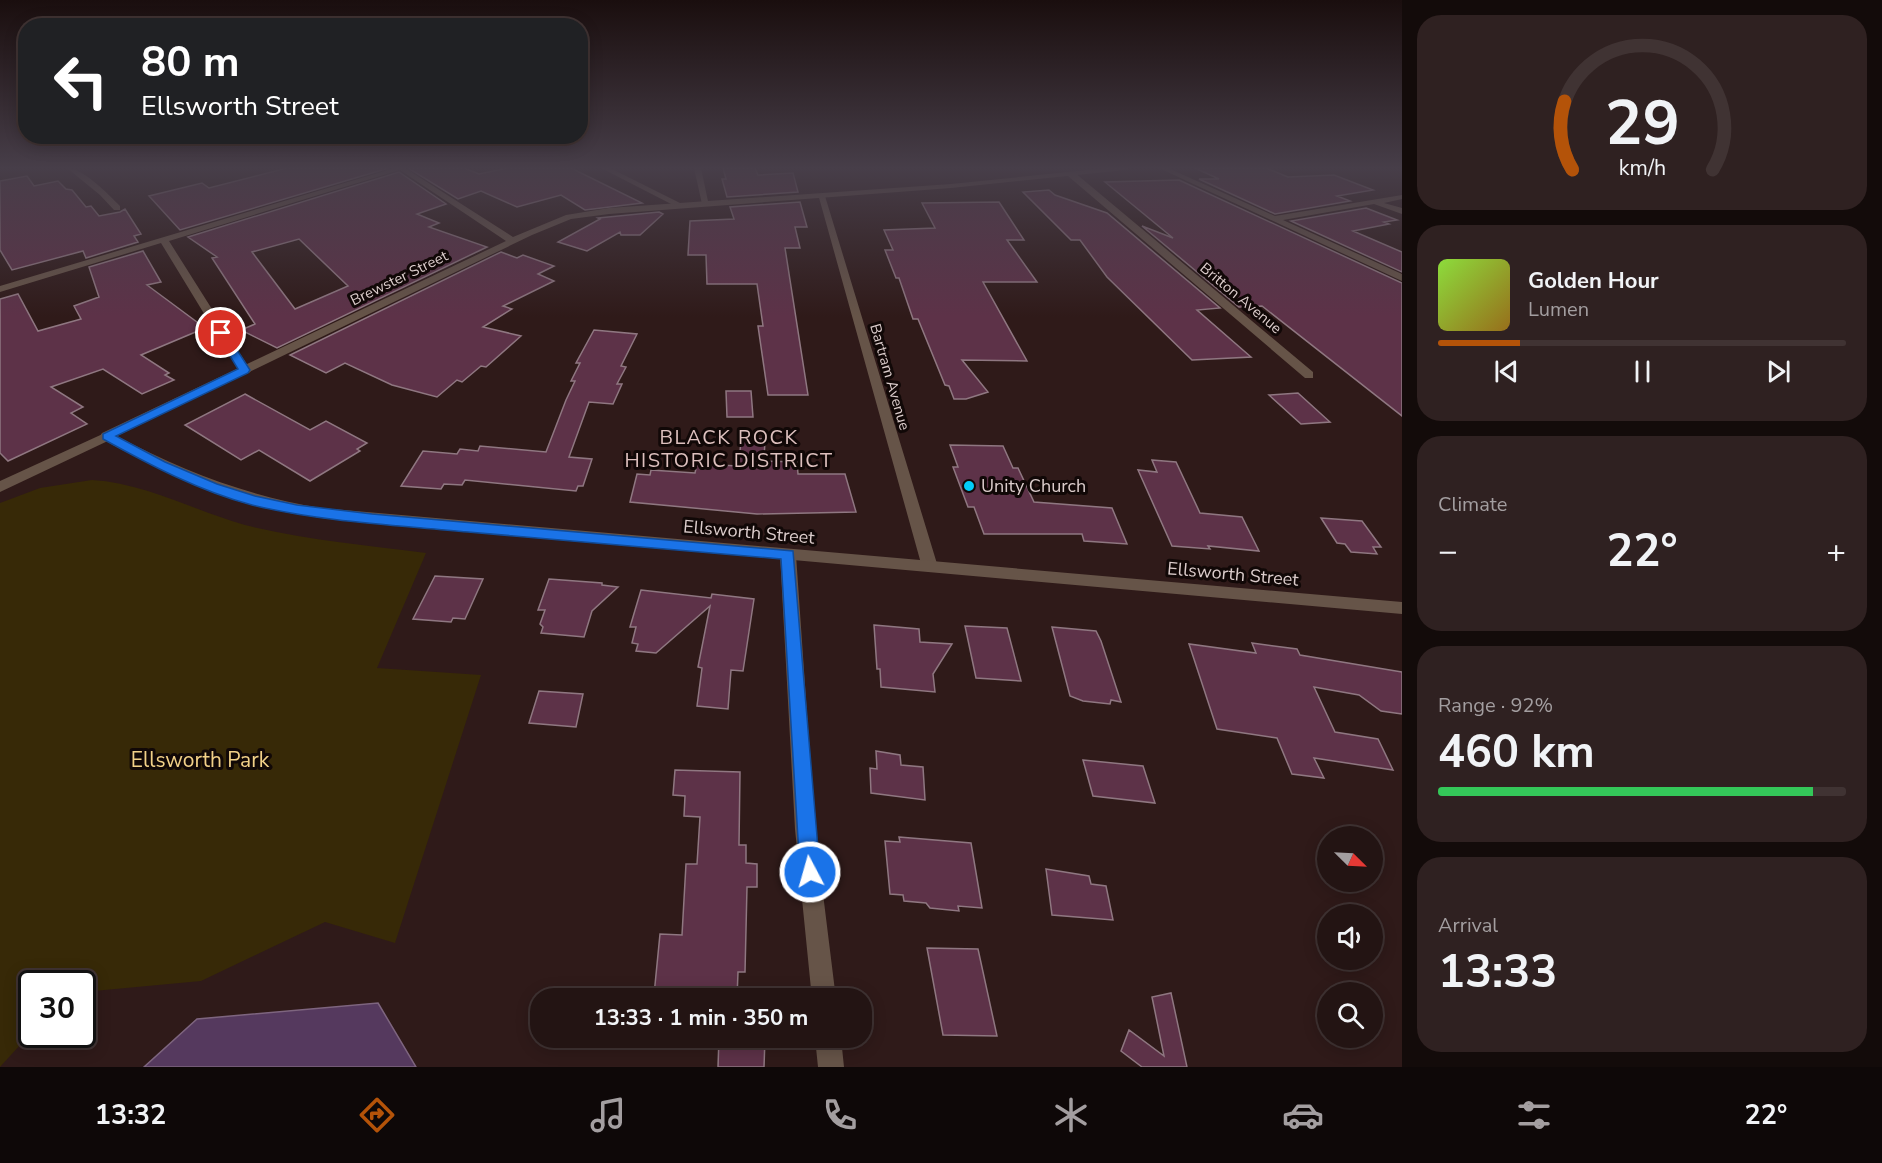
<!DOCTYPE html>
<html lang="en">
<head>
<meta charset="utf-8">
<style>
	:root { --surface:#231413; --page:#2f2121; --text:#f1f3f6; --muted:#a39ea0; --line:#403333; --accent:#b45309 }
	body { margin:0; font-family:"Nunito Sans",sans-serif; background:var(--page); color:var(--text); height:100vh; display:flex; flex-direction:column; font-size:22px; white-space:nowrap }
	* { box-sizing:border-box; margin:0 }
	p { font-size:20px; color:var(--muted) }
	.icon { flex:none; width:33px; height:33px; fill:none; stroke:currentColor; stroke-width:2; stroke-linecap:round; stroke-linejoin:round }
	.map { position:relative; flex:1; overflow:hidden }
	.details { display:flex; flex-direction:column; gap:15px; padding:15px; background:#130b0a; width:480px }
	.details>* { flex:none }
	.guide { position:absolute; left:18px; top:18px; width:570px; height:126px; border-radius:24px; box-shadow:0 3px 15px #0003,0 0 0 2px var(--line); background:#202124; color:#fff; overflow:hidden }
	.needle { width:39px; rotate:114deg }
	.fabs { position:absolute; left:1317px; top:826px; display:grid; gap:12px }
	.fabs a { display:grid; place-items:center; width:66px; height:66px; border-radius:50%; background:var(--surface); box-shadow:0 3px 15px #0003,0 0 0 2px var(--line); font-size:30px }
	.speed { position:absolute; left:18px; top:970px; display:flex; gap:12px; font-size:30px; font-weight:700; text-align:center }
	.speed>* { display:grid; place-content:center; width:78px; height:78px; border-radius:50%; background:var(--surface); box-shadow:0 3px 15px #0003,0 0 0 2px var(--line); line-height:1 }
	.speed .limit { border:3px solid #111; border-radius:9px; background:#fff; color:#111 }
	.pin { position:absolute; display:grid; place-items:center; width:51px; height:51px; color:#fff; margin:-26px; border:3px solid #fff; border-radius:50%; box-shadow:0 2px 6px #0007 }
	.me { position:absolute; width:66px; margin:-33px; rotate:354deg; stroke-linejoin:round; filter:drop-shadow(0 0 4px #0008) }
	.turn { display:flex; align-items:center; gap:21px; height:126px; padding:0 24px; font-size:27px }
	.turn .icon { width:78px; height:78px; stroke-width:2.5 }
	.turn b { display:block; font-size:42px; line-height:51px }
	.big { font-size:45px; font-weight:700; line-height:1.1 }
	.details .tile { flex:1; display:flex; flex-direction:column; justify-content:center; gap:9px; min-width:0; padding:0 21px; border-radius:24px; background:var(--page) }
	.details .dial { align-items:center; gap:0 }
	.dial svg { height:156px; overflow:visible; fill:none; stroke:var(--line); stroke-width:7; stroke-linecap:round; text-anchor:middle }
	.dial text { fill:var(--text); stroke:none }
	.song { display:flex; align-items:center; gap:18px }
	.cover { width:72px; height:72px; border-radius:9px; background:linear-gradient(135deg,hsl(90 70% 55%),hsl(40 70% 35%)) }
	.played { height:6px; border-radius:3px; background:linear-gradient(90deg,var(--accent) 20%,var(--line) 20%) }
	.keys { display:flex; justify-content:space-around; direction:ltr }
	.heat { display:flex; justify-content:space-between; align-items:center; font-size:33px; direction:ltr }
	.charge { height:9px; border-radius:4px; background:linear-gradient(90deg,#34c759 92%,var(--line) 0) }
	.trip { position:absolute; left:530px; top:988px; width:342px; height:60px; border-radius:24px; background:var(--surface); box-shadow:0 3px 15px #0003,0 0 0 2px var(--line); font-weight:700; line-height:60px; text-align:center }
	.dock { display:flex; height:96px; justify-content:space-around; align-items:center; background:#0e0808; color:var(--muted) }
	.dock .icon { width:42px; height:42px }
	.dock .active { color:var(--accent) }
	.dock b { font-size:27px; color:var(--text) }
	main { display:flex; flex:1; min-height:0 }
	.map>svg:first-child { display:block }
</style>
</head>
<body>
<main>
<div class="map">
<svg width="1402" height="1067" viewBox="0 0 1402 1067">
	<rect width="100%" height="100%" fill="#2f1a19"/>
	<path fill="#372907" d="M92,480C145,483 195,511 245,525C304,540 366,545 426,553L377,668L481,675L395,943L325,922L201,981L83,992L82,984H32L31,1033L0,1067V503L40,488Z"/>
	<path fill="#55395e" stroke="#7e657f" stroke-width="1.5" d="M378,1003L416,1067H144L197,1019Z"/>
	<path fill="#5d3248" stroke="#8f7781" stroke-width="1.5" fill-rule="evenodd" d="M287,168H389L180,230L149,196L202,183L209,188Z
		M408,168H464L479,174L508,168H571L642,203L585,210L561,195L517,207L481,191L458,199Z
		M723,168H755L758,175L793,173L798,192L727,197L722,179H726Z
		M1195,168H1266L1288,177L1334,175L1373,190L1337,196L1350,201L1275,214L1199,179H1219Z
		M399,172L446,204L417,214L439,223L429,227L487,247L277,348L241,330L255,324L212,258L217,257L188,237ZM299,239L348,286L295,309L252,252Z
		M27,176L34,186L58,181L66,189L72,190L86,207L91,206L99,216L120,212L125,209L141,234L134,236L138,242L86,258L83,251L12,270L0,250V181Z
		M1179,180L1402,283V416L1262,306L1239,307L1142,226L1173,238L1105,182Z
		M1049,190L1055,195L1107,213L1220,308L1197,310L1251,357L1192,360L1107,277L1080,240H1071L1023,192Z
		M800,202L807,227H795L800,248H785L808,395H768L758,326H763L757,284H707L706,255H688L690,221L734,219L730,207Z
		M999,202L1024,240H1007L1037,282H983L1027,361L962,360L988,392L966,399H954L949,386L945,385L918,319H913L899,278H896L885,250H893L884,230L935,228L922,203Z
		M1366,208L1397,220L1384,222L1389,224L1353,231L1402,252V272L1291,221Z
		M659,212L663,214L640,235H621L620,232L587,251L558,242L600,219L598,218Z
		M143,251L161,282L147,285L205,328L141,355L169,373L165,375L174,380L142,394L103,369L51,387L83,407L71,413L87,424L8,461L0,453V299L18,294L38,331L81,319L74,306L99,297L89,267Z
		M501,252L517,258L523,255L554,266L538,274L554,281L503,306L512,309L483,327L521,336L486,367L481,366L462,382L457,380L437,397L392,385L345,363L326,373L290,355Z
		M594,330L637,334L621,366L626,367L617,384H622L613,404L589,402L569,457L592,459L583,486H578L576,491L465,480L462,485L444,484L441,489L401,486L423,451L457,454L460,449L478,451L480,446L546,452L566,400L575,381H571L580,363H576Z
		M726,391H751L753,417H727Z
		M1298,393L1330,422L1301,424L1269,395Z
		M245,394L310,430L326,421L367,443L357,449L360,451L310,481L259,450L241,460L185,425Z
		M741,438L765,439L764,461L797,462L798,474H845L856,512L757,514L630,502L637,474L650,475L651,470L695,473L697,464L739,466Z
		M950,445L1003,446L1013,468H1018L1034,502L1112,508L1127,544L1084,541L1082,534H984L974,507H968L953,467H958Z
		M1152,460L1176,462L1200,513L1242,517L1259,551L1208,546L1210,549L1172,546L1138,470L1157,472Z
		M1321,518L1362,521L1381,547H1373L1377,554L1351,552L1345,544L1337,543Z
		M435,576L483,579L465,619L453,618L451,622L413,619Z
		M549,579L602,583V585L618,587L592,611L584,637L541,633L543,627L540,624L545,610H538Z
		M641,590L711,598L712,594L754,599L743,671L731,670L728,709L697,706L702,668L698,667L710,606L656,653L636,651L638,644L632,643L636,627H630Z
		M874,625L919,629L920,642L952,644L933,674L935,692L881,687L880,669H877Z
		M965,626L1007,628L1021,681L976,678Z
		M1052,627L1096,631L1101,641L1121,702L1111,700L1110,704L1083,701L1070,696Z
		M1252,643L1297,649L1300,655L1402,672V714L1381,711L1359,695L1314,687L1335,732L1378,739L1393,770L1314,758L1324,778L1292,774L1277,738L1217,729L1189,644L1256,653Z
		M539,691L583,694L576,727L529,723Z
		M876,751L900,755L901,765L923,767L925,800L871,793L870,768L877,769Z
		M1083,760L1143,766L1155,803L1093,796Z
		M675,770L740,772L739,845H746V863L757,864V887H747L745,972H738L737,999L654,995L660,934L682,935L686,864H697L700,817L684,816L685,796L673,795Z
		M899,837L971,843L982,908L958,906L959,911L930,908L926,903L904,901L903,895L890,894L885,841L900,842Z
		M1046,869L1089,876L1091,884L1106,886L1113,920L1052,915Z
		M927,948L978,949L997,1036L943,1035Z
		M1171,993L1187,1067H1142L1121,1051L1129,1030L1164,1056L1152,997Z
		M719,1038H765L764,1067H718Z"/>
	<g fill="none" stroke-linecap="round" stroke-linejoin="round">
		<path fill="#665448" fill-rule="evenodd" d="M67,168C83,168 108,194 120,206V210H114L100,195Z
			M395,168H406L169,241L251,371L249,373H241L239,371L161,243L0,292V286Z
			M601,168H610L684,205L677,207Z
			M694,168H701L709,206L702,204Z
			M1159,168H1168L1275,216L1402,195V199L1384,203L1402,208V214L1374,204L1283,220L1402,274V281Z
			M1068,172H1074L1313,372V378H1305L1068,176Z
			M818,194L825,196L938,567L936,571H924L922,567Z
			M107,432L112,433L114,436L112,439L0,492V481Z
			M788,549L793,551L796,555L815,829L836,999H812L795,829L780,555L783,551Z
			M815,1038H841L844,1067H818Z"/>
		<path fill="#665448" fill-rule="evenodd" d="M397,168H405L513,237L566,215L609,208L951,184L1107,168H1129L1125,170L951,188L609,214L571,219L532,235L117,436C182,471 248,496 321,508L1402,602V614L321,518C242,504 172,478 102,439L100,436L102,433L506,241Z"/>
	</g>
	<linearGradient id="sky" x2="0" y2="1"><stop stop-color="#1a0e0e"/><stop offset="0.53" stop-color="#473e49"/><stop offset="1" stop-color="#473e49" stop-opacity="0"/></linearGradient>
	<rect width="1402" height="317" fill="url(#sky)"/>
	<path fill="#1a73e8" stroke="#114b97" stroke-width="1.5" d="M218,331H225L250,370L248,373L116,436L165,462L217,484L255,496L297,505L372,514L793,551L820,872L817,879L810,881L803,879L800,872L781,559C677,550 573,541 468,532C396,525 322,522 252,505C199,491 150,465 103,439V434L238,369L216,333Z"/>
	<circle fill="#03cbf9" stroke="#110807" stroke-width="2" cx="969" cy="486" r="6"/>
	<g text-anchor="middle" stroke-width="6" stroke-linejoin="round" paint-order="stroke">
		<g font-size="15" fill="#dccdcc" stroke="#110807">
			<text transform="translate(399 278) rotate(-26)" y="5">Brewster Street</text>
			<text transform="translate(1241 298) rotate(40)" y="5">Britton Avenue</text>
			<text transform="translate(890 377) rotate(74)" y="5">Bartram Avenue</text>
		</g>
		<g font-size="18" fill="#dccdcc" stroke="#110807" text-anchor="start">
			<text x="981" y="492">Unity Church</text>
		</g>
		<g font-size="18" fill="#dccdcc" stroke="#110807">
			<text transform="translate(749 532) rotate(5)" y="6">Ellsworth Street</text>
			<text transform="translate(1233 574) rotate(5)" y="6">Ellsworth Street</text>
		</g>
		<g font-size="20" letter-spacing="1.5" fill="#ddc0be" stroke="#110807">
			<text x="729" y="444">BLACK ROCK<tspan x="729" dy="23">HISTORIC DISTRICT</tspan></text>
		</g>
		<g font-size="21" fill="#f2d188" stroke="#110807">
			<text x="200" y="767">Ellsworth Park</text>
		</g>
	</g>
</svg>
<div class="fabs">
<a><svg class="needle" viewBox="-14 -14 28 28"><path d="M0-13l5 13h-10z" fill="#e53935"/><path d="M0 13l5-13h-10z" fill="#a39ea0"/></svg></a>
<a><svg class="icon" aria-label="sound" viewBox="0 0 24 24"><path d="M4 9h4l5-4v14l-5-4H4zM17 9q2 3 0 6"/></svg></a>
<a><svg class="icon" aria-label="search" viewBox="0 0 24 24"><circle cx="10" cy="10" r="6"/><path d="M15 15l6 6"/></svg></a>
</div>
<div class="speed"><div class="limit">30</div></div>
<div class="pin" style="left:221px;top:333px;background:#d93025"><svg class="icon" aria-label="arrive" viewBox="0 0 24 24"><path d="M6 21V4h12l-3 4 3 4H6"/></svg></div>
<svg class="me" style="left:810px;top:872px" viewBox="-20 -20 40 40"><circle r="17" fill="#1a73e8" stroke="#fff" stroke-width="3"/><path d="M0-11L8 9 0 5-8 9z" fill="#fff"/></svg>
<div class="trip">13:33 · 1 min · 350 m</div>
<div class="guide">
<div class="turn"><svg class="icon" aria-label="left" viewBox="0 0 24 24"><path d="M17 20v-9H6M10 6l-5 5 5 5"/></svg><div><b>80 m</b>Ellsworth Street</div></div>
</div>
</div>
<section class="details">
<div class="tile dial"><svg viewBox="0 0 100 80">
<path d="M14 69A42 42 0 1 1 86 69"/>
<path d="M14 69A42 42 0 0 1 10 34" stroke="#b45309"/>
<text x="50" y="56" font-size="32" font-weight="700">29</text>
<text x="50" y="72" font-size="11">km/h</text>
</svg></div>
<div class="tile">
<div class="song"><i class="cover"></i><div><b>Golden Hour</b><p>Lumen</p></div></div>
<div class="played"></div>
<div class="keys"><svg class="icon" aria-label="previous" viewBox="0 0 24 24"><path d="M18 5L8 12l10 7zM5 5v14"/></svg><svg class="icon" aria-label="pause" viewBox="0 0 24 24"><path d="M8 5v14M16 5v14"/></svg><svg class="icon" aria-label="next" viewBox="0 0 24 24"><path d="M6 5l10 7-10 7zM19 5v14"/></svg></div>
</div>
<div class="tile"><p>Climate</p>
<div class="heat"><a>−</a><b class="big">22°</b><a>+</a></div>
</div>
<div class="tile"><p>Range · 92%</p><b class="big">460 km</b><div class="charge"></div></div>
<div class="tile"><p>Arrival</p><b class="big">13:33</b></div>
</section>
</main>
<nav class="dock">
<b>13:32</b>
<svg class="icon active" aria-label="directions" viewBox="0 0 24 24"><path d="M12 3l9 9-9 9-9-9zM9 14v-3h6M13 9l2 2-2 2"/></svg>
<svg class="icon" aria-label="music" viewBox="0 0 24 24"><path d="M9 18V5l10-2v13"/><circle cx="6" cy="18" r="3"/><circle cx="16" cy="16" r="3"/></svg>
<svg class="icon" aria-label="phone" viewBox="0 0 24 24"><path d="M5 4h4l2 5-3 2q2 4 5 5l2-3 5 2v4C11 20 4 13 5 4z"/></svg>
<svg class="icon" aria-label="climate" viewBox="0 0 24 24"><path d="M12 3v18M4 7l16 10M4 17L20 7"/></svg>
<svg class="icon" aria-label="car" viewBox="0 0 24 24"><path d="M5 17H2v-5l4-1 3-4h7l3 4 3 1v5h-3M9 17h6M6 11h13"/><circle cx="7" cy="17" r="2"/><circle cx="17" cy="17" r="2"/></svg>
<svg class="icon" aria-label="filters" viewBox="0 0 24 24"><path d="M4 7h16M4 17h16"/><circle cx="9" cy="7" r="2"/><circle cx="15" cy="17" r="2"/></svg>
<b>22°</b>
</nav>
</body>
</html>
